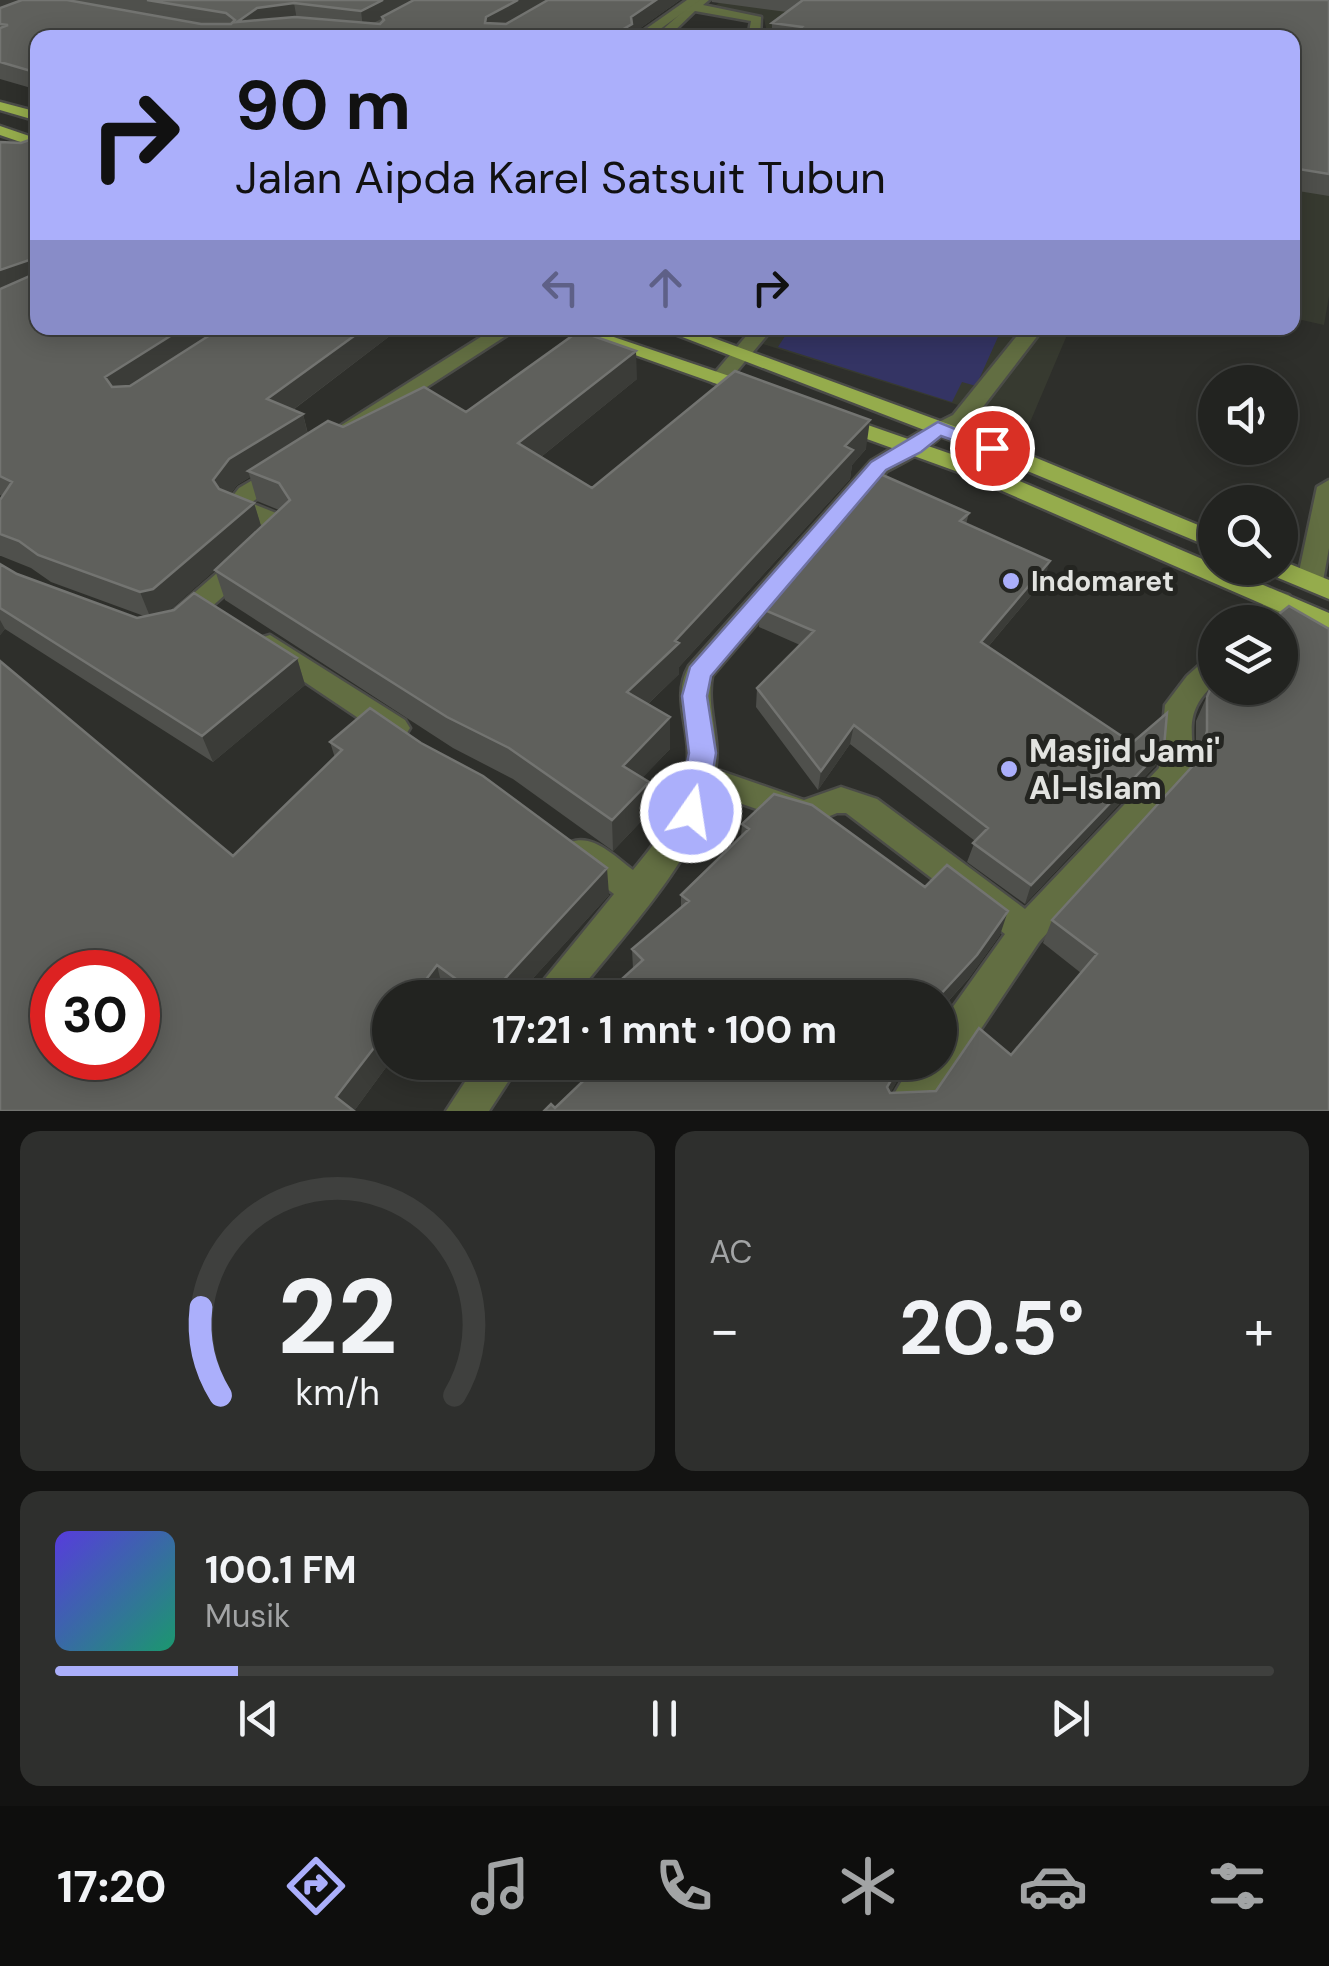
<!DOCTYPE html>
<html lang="id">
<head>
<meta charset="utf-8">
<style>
	:root { --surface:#222320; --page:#2e2f2d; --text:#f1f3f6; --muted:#a2a4a5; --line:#3f403e; --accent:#abaffb }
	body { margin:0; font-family:"DM Sans",sans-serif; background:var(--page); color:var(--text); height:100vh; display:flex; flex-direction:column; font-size:38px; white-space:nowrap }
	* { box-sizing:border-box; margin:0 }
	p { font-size:32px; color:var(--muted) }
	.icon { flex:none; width:55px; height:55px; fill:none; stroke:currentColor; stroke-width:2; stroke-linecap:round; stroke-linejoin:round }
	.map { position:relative; height:1111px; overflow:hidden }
	.side { display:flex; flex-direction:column; gap:20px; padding:20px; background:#131312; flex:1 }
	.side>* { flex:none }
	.hud { position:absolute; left:30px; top:30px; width:1270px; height:305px; border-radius:20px; box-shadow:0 5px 25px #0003,0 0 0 2px var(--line); background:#abaffb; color:#111; overflow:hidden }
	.tools { position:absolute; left:1198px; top:365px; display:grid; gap:20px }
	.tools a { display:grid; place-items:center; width:100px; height:100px; border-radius:50%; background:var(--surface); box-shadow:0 5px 25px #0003,0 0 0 2px var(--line); font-size:50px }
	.speed { position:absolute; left:30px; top:950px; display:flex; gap:20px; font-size:50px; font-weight:700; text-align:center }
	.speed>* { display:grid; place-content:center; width:130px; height:130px; border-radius:50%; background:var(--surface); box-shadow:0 5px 25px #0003,0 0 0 2px var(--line); line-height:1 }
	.speed .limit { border:15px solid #d22; background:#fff; color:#111 }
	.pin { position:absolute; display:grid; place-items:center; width:85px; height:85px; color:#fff; margin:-42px; border:5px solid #fff; border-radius:50%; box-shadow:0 2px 10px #0007 }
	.me { position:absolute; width:110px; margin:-55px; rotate:13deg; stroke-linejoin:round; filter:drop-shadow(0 0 8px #0008) }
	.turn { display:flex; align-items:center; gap:35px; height:210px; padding:0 40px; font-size:45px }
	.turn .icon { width:130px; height:130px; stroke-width:2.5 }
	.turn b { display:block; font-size:70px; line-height:85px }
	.lanes { display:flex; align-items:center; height:95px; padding:0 40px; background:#0003; justify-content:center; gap:50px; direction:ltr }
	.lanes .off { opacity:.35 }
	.big { font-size:75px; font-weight:700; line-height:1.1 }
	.side .card { flex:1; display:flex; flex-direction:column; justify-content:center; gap:15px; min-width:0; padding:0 35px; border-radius:20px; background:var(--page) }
	.side .dial { align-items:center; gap:0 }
	.dial svg { height:260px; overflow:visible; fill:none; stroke:var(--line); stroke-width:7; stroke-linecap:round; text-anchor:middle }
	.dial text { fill:var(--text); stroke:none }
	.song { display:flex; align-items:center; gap:30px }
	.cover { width:120px; height:120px; border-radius:15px; background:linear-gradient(135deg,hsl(250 70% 55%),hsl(160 70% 35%)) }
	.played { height:10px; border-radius:5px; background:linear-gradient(90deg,var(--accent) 15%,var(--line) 15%) }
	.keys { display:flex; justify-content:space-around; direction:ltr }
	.heat { display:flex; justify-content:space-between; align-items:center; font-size:55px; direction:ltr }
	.side .tiles { flex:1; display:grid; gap:20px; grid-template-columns:1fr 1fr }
	.card:last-child { grid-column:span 2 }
	.trip { position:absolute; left:372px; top:980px; width:585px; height:100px; border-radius:50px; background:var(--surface); box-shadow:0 5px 25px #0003,0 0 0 2px var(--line); font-weight:700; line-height:100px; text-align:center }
	.menu { display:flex; height:160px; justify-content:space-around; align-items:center; background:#0e0e0d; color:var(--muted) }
	.menu .icon { width:70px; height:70px }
	.menu .current { color:var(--accent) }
	.menu b { font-size:45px; color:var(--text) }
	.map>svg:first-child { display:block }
</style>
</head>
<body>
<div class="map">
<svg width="1329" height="1111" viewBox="0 0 1329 1111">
	<rect width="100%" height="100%" fill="#2e2f2b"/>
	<path fill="#373a30" d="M723,0H1228L1329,43V296L1324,325L1293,318L1292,38L768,37L764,19L712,8Z
		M712,328H1070L1028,427Z"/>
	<path fill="#343464" d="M779,328H1002L976,386L962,382L952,402L778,347L787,333L777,330Z"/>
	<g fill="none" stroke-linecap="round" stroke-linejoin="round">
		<defs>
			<path id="lane" d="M696,0H709L703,5L761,17L760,38H748L751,21L695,11L667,38H653Z
				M753,328H773L727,383H713L710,379L713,375Z
				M1018,328L1042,330L969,425L938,435L930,433L927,428L953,415L1020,332Z"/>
			<path id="street" d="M687,0H700L648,38H633Z
				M495,328H518L351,436H335L332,431Z
				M938,421L949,428C932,448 910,459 887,471L712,676C706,708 721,738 715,769L804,800L841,787L877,799L1025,909L1159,768L1165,705L1187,676L1205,660L1215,657V683C1173,722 1205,741 1185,781L1039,942L926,1111H884L913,1062H940V1025L1005,934L846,813H837L806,826L710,793C698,859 616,943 574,998H534L539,986L614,894L571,862L566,852L571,842C594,834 615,857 633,870C662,836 689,797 688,751C687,721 673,694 689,666L871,461Z
				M280,464L288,466L291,471L288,476L251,503L286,517L294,530L291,536L190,626H172L168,619L172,612L269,528L229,511L225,506L239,488Z
				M1329,480V548L1323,581L1310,590L1297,581L1317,487Z
				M1280,592L1289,595L1293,601L1276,622H1248L1271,595Z
				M270,635L405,720L410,728L405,736L395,739L385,736L260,652L256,645L260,638Z
				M478,1062H521L489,1111H446Z"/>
			<path id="primary" d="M0,102L38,112V121L0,110Z
				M0,126L38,139V148L0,135Z
				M559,328H587L762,387L765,391L762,395H748Z
				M659,328H686L1000,443L1215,532V549L984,453Z
				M839,415L977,463L1329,613V633L961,473L831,426L828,421L831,416Z
				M1280,560L1329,580V599L1269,574L1266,568H1280Z"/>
		</defs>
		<use href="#lane" stroke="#4b4c48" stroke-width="5"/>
		<use href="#street" stroke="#4b4c48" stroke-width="5"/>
		<use href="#primary" stroke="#4b4c48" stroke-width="5"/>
		<use href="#lane" fill="#626e42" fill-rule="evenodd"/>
		<use href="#street" fill="#626e42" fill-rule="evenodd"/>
		<use href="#primary" fill="#95ac4c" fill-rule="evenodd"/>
	</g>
	<path fill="#4f504c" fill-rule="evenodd" d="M0,0H680L632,34L38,38V90L0,79Z
		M711,0H1329V196L1292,190V38H772V23L787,12L712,2Z
		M0,142L21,143L38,328L395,332L293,410L303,414L308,434L343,427L466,412L637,379L541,457L592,488L866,449L852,465L850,479L679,667V674L648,704L670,717V749L642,778L649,782V813L613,851L513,779L453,748L225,600L215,570L168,611L297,658L305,685L213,762L5,629L0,635V564L17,574L137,618L144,616L51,582L31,568L1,556H0V500L2,496L0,495ZM250,477L257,501L279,510L261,526L254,503L231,493L237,485Z
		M969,513L966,524L1044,580L988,647L1132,743L1164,747L1155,766L1025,904L967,862L975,841L850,744L818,790L756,707L757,688L800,645L759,627L760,608Z
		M1215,678L1329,1111L555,1108L908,1062L890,1093L936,1091L1011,1055L1081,973L1043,943L1052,920L1193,767L1196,755V721Z
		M330,742L609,895L515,998H452L443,991L438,998H390V1062L354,1111L233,856L335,758Z
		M742,824L925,887L1000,935L969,978L945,1005L944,1036L940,1047V998L633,969L632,949L681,908V895L741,836Z"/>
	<path fill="#3b3c38" d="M0,0H34L0,11Z
		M383,0H420L363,28L361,11Z
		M518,0H548L488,38L485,23L486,17Z
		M656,0H680L632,34V38H608L631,17Z
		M294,3L297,20L237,22L257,8Z
		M32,259L38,273L0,297V270Z
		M183,328H227L114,402L105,377Z
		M365,328H394L395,332L274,424L267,399Z
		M636,351L637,379L521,473L518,443Z
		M303,414L309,440L248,471L250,477L237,485L221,506L213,480L229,459Z
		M870,420L866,449L852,465L850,479L679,667V674L628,723L627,692L675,641L845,446Z
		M254,503L262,529L163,616L151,619L140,592Z
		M1050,561L1044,580L976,661L981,642Z
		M0,620L5,629L0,635Z
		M297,658L305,685L213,762L202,736Z
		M670,717V749L624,797L623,766Z
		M854,725L850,744L818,790L821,771Z
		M1164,747L1155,766L1025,904L1031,885Z
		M649,782V813L613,851L612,820Z
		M607,868L609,895L515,998H487Z
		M1008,911L1000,935L969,978L940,1010V995Z
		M437,965L443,991L438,998H412Z
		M390,1027V1062L354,1111L336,1097Z
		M902,1062H908L881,1109L887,1087Z"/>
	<path fill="#5f605c" stroke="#737471" stroke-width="2.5" fill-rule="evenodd" d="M22,0H67L201,24H231L235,20L226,13L147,0H383L361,11L294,3L257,8L237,22L295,17L380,24L384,20L382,17L414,0H518L486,17L485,23L506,24L548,0H656L631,17L632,24L608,38H38V73L0,62V28L8,25L0,24V8Z
		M803,0H1329V174L1292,168V38H790L802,27L772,23Z
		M38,137V328H183L105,377L112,387L130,386L221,328H365L267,399L303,414L229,459L213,480L219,489L254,503L153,589L140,592L38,555L19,541L0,534V500L12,482L0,476V289L30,276L32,259L0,270V142L21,143Z
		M579,331L636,351L518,443L592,488L735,371L870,420L845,446L853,450L675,641L679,643L627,692L670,717L623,766L649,782L612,820L509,748L447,717L215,570L290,500L279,483L248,471L328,421L343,427L424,387L466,412Z
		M878,473L969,513L960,521L1050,561L981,642L1132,743L1167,713L1164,747L1031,885L973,843L988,828L854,725L821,771L757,688L814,631L760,608Z
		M0,564L17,574L137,618L174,610L194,593L297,658L202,736L0,608Z
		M1289,606L1329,629V1111H544L551,1104L555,1108L603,1062H902L887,1087L890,1093L936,1091L979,1028L1011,1055L1097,954L1052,920L1199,759L1207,731V697L1215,678V688H1280V622H1269Z
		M0,661L233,856L342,750L330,742L370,708L421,743L483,776L607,868L487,998H482L437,965L412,998H390V1027L336,1097L354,1111H0ZM52,972H138V1058H52Z
		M774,794L812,805L925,887L947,865L1008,911L977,955L940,995L945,999L944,1036H940V998H601L643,960L632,949L689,901L681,895L749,829L742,824Z"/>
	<path fill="#abaffb" stroke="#6f72a3" stroke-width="2.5" d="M938,422L1002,448L992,454L941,436L921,452L886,470L711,676L707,696L716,753L706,812L701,821L691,824L681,821L677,812L689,753L682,696L690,667L871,462Z"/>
	<g fill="#abaffb" stroke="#242521" stroke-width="4">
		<circle cx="1011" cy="581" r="10"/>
		<circle cx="1009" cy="769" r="10"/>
	</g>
	<g text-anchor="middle" stroke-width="10" stroke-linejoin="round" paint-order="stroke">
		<g font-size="28" font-weight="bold" fill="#e2e3e0" stroke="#242521" text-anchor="start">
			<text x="1031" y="591">Indomaret</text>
		</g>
		<g font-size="32" font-weight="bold" fill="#e2e3e0" stroke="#242521" text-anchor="start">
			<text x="1029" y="762">Masjid Jami'<tspan x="1029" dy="37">Al-Islam</tspan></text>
		</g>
	</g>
</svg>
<div class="tools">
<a><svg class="icon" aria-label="sound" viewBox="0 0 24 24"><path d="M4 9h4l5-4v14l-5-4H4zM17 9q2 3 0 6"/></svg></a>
<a><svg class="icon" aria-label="search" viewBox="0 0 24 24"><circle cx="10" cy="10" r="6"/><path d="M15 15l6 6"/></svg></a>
<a><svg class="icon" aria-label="layers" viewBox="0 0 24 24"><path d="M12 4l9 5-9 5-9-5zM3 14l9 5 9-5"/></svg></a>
</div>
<div class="speed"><div class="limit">30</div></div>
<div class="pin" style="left:992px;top:448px;background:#d93025"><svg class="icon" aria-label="arrive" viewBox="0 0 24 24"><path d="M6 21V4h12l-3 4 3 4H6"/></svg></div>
<svg class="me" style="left:691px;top:812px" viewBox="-20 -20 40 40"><circle r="17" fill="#abaffb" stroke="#fff" stroke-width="3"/><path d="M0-11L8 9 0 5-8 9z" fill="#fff"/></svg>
<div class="trip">17:21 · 1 mnt · 100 m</div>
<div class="hud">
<div class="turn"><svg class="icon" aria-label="right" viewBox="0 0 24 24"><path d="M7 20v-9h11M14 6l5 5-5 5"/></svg><div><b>90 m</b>Jalan Aipda Karel Satsuit Tubun</div></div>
<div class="lanes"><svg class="icon off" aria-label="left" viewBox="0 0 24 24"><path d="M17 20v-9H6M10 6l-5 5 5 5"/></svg><svg class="icon off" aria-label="ahead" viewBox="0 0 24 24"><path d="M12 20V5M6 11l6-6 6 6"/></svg><svg class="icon" aria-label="right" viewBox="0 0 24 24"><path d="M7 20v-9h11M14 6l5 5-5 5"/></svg></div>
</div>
</div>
<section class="side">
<div class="tiles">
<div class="card dial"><svg viewBox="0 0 100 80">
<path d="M14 69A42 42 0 1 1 86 69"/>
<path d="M14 69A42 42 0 0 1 8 42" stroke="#abaffb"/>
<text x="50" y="56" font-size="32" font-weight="700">22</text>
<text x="50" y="72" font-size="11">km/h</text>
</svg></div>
<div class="card"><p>AC</p>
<div class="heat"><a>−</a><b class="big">20.5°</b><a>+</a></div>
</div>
<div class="card">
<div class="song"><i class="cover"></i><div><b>100.1 FM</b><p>Musik</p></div></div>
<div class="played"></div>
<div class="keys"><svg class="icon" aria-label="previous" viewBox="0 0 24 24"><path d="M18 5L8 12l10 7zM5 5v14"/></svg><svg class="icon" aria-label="pause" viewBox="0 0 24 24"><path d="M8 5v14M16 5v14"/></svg><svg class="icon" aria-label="next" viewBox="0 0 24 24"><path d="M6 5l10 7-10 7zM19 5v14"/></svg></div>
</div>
</div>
</section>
<nav class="menu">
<b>17:20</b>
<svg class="icon current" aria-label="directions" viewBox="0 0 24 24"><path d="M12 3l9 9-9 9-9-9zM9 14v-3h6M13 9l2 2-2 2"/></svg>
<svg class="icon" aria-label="music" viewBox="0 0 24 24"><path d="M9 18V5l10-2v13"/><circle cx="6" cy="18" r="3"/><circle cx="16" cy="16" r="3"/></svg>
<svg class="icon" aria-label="phone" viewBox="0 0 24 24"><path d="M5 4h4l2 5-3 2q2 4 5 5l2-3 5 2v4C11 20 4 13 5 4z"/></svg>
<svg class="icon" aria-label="climate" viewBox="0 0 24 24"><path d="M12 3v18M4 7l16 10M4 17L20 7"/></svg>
<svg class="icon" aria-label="car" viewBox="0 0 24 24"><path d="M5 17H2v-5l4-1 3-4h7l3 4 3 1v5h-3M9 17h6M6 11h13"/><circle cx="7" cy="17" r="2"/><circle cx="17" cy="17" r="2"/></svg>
<svg class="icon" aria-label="filters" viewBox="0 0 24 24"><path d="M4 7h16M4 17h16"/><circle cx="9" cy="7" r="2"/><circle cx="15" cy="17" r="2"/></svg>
</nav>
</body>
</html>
